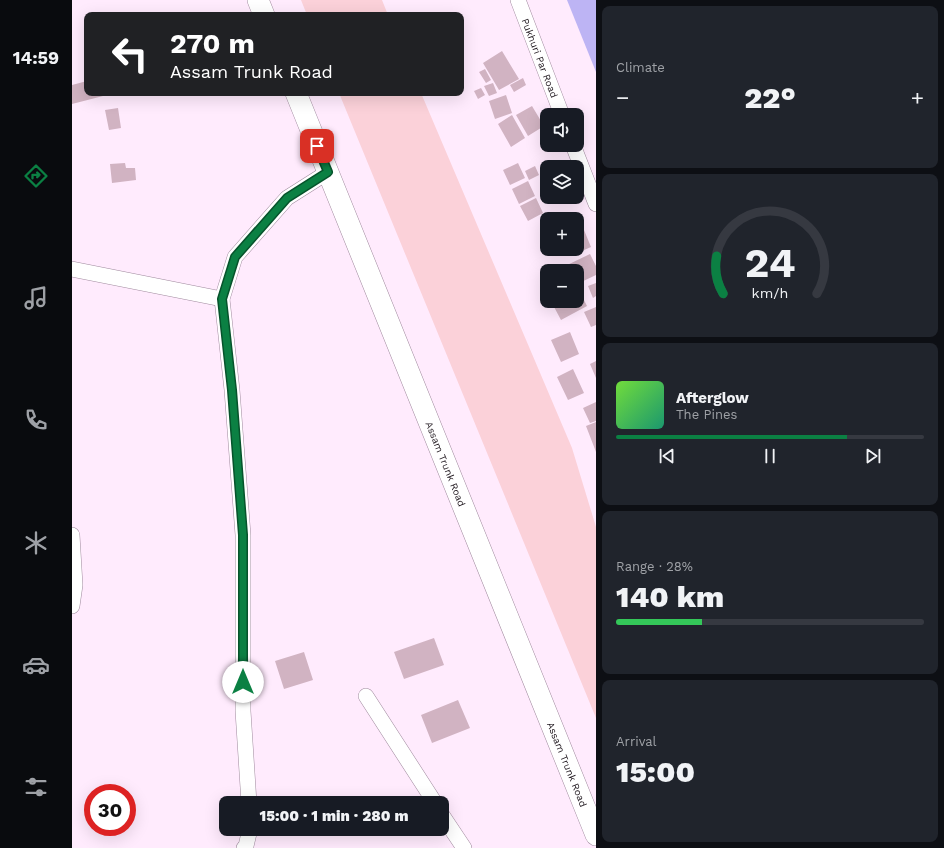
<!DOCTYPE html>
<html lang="en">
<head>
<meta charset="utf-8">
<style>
	:root { --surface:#171b24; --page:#20242c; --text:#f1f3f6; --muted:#9ea1a6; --line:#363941; --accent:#0b8043 }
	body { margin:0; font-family:"Work Sans",sans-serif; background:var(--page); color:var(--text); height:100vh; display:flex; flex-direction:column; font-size:15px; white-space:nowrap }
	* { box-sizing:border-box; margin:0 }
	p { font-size:13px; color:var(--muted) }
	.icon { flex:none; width:22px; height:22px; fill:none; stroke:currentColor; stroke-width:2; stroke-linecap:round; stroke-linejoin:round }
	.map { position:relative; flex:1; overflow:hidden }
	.drawer { display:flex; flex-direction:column; gap:6px; padding:6px; background:#0d0f14; width:348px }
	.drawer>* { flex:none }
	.banner { position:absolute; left:12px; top:12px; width:380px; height:84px; border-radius:8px; box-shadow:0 4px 16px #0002; background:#202124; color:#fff; overflow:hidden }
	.fabs { position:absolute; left:468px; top:108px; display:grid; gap:8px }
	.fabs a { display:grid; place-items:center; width:44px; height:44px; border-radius:8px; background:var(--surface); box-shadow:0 4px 16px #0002; font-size:20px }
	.speed { position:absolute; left:12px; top:784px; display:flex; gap:8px; font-size:20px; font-weight:700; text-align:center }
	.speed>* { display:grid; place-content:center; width:52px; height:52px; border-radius:50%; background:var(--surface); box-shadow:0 4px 16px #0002; line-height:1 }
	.speed .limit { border:6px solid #d22; background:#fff; color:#111 }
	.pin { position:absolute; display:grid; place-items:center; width:34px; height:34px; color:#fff; margin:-17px; border-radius:8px; box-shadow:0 2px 6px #0006 }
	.me { position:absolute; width:44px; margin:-22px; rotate:0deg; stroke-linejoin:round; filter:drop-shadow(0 0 3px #0008) }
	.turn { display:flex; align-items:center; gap:14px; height:84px; padding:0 20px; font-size:18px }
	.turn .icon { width:52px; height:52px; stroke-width:2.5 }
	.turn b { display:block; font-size:28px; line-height:34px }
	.big { font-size:30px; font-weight:800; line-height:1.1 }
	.drawer .tile { flex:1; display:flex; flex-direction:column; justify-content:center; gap:6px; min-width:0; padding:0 14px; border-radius:8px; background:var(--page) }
	.drawer .dial { align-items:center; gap:0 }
	.dial svg { height:104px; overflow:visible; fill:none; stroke:var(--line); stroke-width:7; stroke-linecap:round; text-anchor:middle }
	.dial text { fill:var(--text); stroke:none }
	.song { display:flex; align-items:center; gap:12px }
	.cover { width:48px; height:48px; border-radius:6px; background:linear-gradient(135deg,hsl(100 70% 55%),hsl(160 70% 35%)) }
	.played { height:4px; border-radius:2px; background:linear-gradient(90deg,var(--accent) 75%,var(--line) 75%) }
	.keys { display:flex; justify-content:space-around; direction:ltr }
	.heat { display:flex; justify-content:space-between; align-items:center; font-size:22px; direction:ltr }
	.charge { height:6px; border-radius:3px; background:linear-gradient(90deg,#34c759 28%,var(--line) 0) }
	.trip { position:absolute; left:147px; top:796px; width:230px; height:40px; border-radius:8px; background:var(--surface); box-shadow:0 4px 16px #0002; font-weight:800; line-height:40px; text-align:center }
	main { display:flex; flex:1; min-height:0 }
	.tab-bar { display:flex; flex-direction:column; width:72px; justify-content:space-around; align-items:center; background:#090b0e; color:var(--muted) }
	.tab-bar .icon { width:28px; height:28px }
	.tab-bar .current { color:var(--accent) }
	.tab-bar b { font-size:18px; color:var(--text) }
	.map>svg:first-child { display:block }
</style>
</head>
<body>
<main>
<nav class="tab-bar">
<b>14:59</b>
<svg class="icon current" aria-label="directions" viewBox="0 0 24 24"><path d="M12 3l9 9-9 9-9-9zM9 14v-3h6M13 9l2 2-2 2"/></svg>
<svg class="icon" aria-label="music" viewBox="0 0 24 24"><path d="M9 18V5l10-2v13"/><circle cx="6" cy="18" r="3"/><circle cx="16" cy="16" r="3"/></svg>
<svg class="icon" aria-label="phone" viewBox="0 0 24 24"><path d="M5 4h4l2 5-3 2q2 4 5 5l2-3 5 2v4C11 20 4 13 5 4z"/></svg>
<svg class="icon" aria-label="climate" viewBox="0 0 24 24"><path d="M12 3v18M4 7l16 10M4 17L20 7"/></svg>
<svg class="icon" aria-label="car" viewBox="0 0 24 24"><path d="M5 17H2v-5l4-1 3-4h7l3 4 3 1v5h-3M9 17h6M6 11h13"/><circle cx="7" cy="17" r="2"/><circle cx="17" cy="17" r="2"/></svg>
<svg class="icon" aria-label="filters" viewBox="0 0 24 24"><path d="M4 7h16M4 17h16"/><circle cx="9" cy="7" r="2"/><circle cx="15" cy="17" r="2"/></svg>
</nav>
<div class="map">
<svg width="524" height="848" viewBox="0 0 524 848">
	<rect width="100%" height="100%" fill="#ffebfd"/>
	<path fill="#fbd1d9" d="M229,0H310L316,15H235Z
		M267,93H349L500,448L524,527V718Z"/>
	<path fill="#bdb4f4" d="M495,0H524V72Z"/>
	<path fill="#d1b3c2" d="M430,51L447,79L427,90L411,63Z
		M413,69L419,80L414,83L407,72Z
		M451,78L454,85L442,92L438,85Z
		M15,81V93H30L31,96L0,104V85Z
		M421,83L425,93L417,96L412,86Z
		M409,88L413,95L406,99L402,91Z
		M434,95L440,113L423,119L417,101Z
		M460,106L472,126L456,136L444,115Z
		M46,108L49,128L37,130L33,110Z
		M440,115L453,138L439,147L426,124Z
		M53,163L54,168H63L64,180L40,183L38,164Z
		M446,163L453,178L438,185L431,170Z
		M463,166L467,175L457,180L453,171Z
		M475,173V189L468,177Z
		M456,181L463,196L447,204L440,189Z
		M464,198L471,213L456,221L448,206Z
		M512,230L519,247L503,254L501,249H505V233Z
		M486,249H499L500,251L489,256Z
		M518,254L524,266V275L505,284V271H493L491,267Z
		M524,283V296L521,298L516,286Z
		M508,292L515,306L489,320L481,305L490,301H505V294Z
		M524,307V325L519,327L512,312Z
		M498,332L507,354L489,362L479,340Z
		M524,361V378L518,364Z
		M501,369L512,393L496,400L485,377Z
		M524,402V421L518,423L511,408Z
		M524,422V452L514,426Z
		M362,638L372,665L332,679L322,652Z
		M232,652L241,680L212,689L203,661Z
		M386,700L398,728L360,743L349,715Z"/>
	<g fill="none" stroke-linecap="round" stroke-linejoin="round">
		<defs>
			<g id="minor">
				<path id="s1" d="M446,0L490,115"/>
				<path d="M501,145L524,204"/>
				<path d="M0,269L150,299"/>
				<path d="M0,535L3,585L0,606"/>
				<path d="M294,696L363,803"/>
				<path d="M177,803L171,711V535L160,390L150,299L163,257L215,198L256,172"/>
				<path d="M370,815L392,848"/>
				<path d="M172,848L174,846L178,829"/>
			</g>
			<g id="highway">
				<path d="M186,0L192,15"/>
				<path id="s2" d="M224,93L524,835"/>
			</g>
		</defs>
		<use href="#minor" stroke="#a08a9e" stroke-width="16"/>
		<use href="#highway" stroke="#a08a9e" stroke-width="22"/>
		<use href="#minor" stroke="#fff" stroke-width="15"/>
		<use href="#highway" stroke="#fff" stroke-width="21"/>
	</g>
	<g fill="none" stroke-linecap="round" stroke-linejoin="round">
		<defs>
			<path id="route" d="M171,682V535L160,390L150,299L163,257L215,198L256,172L245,146"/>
		</defs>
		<use href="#route" stroke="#07532c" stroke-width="10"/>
		<use href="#route" stroke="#0b8043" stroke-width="7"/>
	</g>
	<g text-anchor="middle" stroke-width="3" stroke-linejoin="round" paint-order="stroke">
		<g font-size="10" fill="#20181f" stroke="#fff">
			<text dy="4" stroke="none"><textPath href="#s1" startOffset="62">Pukhuri Par Road</textPath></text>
			<text dy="4" stroke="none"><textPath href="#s2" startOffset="400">Assam Trunk Road</textPath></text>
			<text dy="4" stroke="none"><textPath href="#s2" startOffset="724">Assam Trunk Road</textPath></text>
		</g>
	</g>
</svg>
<div class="fabs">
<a><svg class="icon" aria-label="sound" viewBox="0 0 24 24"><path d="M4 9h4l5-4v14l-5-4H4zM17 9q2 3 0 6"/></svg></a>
<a><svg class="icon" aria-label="layers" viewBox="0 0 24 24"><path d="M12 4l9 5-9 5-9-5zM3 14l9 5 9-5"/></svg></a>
<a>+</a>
<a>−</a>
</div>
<div class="speed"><div class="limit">30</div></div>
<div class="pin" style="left:245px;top:146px;background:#d93025"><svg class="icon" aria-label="arrive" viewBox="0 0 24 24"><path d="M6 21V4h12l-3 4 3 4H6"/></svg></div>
<svg class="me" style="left:171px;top:682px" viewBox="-20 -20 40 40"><circle r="19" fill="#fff"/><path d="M0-13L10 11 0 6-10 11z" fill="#0b8043"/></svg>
<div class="trip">15:00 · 1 min · 280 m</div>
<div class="banner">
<div class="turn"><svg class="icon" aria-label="left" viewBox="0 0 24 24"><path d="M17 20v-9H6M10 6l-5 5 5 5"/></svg><div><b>270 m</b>Assam Trunk Road</div></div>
</div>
</div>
<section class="drawer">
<div class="tile"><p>Climate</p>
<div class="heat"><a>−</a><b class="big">22°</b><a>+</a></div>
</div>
<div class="tile dial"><svg viewBox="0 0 100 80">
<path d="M14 69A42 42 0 1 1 86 69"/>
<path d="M14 69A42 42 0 0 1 9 40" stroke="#0b8043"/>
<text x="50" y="56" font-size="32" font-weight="700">24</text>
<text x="50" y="72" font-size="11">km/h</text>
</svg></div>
<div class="tile">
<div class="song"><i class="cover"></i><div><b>Afterglow</b><p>The Pines</p></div></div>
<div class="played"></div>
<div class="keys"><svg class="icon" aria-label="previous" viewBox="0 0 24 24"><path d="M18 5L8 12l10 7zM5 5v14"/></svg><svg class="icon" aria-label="pause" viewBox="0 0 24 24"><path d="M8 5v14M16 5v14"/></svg><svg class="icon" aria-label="next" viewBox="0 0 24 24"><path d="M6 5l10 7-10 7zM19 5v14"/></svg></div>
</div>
<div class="tile"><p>Range · 28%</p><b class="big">140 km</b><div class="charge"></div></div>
<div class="tile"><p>Arrival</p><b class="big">15:00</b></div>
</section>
</main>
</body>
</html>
